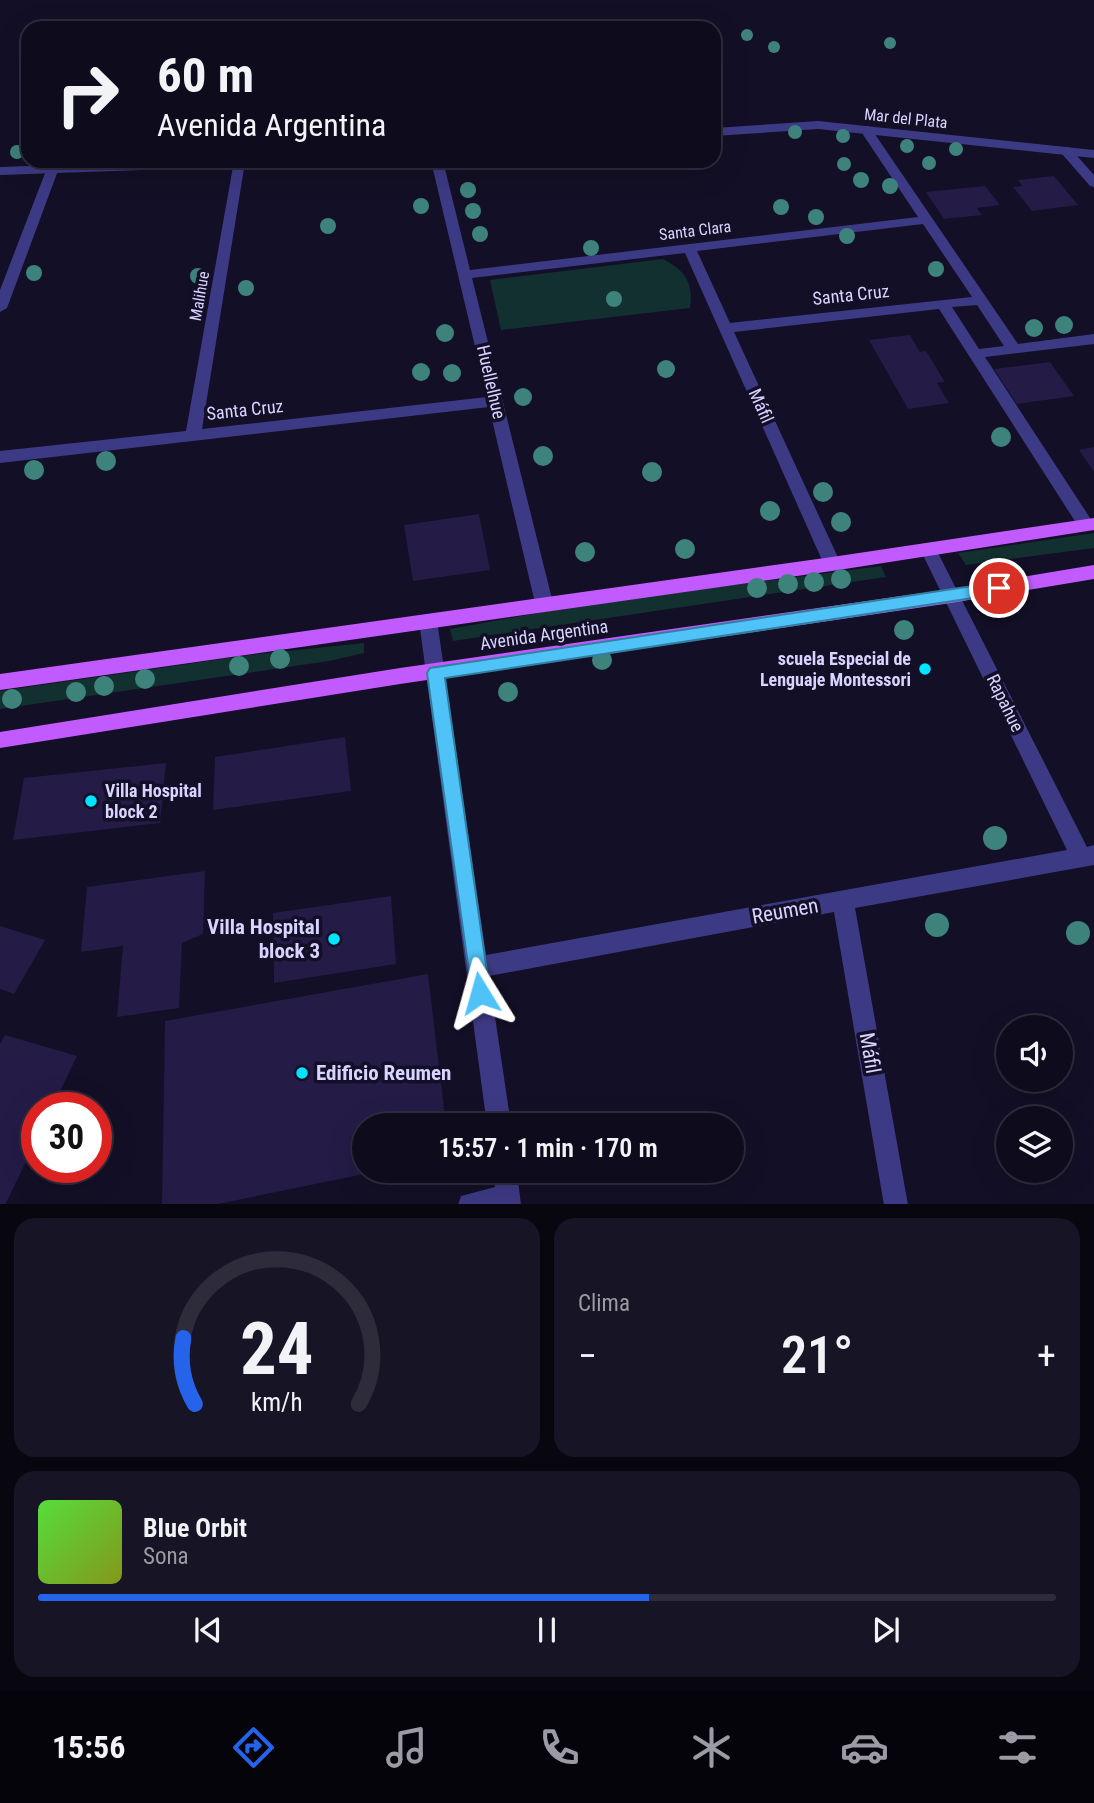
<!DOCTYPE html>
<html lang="es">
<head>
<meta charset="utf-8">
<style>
	:root { --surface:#0e0b1c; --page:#171425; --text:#f1f3f6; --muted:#9b9ba3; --line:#2e2b3b; --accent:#2563eb }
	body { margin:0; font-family:"Roboto Condensed",sans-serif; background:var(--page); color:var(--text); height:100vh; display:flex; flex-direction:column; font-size:26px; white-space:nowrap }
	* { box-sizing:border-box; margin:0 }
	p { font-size:23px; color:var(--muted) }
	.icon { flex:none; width:38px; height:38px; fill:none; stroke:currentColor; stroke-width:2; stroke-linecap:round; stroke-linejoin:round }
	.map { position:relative; height:1204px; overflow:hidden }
	.panel { display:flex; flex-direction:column; gap:14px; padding:14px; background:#08060f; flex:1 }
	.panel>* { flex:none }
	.top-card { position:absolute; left:21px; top:21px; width:700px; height:147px; border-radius:21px; box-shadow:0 7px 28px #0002,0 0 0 2px var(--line); background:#0e0b1c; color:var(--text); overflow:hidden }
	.tools { position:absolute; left:996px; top:1015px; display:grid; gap:14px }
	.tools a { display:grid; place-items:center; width:77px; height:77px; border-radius:50%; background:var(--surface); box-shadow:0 7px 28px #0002,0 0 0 2px var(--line); font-size:35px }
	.speed { position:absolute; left:21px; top:1092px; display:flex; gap:14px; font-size:35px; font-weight:700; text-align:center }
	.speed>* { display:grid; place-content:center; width:91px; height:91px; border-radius:50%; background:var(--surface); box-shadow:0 7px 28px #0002,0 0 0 2px var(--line); line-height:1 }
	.speed .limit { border:10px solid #d22; background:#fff; color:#111 }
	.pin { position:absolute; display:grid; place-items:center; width:60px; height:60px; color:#fff; margin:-30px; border:4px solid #fff; border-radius:50%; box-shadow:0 2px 7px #0007 }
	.me { position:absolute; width:77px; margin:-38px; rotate:352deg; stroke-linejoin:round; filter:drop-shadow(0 0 5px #0008) }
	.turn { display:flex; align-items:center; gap:24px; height:147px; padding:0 21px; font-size:32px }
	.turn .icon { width:91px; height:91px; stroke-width:2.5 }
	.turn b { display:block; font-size:49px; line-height:60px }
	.big { font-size:52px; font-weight:600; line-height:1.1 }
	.panel .card { flex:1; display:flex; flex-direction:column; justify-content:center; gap:10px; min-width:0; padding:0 24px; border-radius:21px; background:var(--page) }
	.panel .dial { align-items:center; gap:0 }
	.dial svg { height:182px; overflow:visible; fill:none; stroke:var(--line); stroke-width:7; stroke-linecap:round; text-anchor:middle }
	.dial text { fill:var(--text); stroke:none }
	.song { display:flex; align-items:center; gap:21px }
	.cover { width:84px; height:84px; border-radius:10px; background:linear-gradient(135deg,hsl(110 70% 55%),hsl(70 70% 35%)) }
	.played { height:7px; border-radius:4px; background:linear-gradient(90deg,var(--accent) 60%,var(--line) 60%) }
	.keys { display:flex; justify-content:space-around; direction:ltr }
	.heat { display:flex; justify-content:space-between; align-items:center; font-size:38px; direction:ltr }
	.panel .tiles { flex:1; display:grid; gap:14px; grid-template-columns:1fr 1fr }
	.card:last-child { grid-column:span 2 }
	.trip { position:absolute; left:352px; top:1113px; width:392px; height:70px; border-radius:35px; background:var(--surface); box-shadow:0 7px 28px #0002,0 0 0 2px var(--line); font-weight:600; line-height:70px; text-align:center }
	.menu { display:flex; height:112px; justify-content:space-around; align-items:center; background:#06040b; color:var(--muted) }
	.menu .icon { width:49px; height:49px }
	.menu .active { color:var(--accent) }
	.menu b { font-size:32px; color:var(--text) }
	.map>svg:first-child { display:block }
</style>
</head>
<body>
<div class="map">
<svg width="1094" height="1205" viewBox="0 0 1094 1205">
	<rect width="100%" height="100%" fill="#130f26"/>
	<path fill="#12302f" d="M663,259C684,270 694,282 690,308L501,330L490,280Z
		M1094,533V548L966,565L958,553Z
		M881,566L886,577L453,641L450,629L587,604Z
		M364,643V653L329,661L0,709V691L250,655Z"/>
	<path fill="#241b47" d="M1054,176L1078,205L1032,211L1013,187L1022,186L1018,180Z
		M985,186L1000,205L977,208L982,215L944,219L926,192Z
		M910,335L920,352L926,351L945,382L937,383L949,403L908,409L869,340Z
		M1050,362L1074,396L1017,404L994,369Z
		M1094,447V472L1079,450Z
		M479,514L490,570L413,581L404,525Z
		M345,737L351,791L213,810L215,757Z
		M166,763L160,823L13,840L24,778Z
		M205,871L203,934L182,943L179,1008L117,1017L123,946L81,952L87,887Z
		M391,896L396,964L274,983L273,913Z
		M0,926L45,940L14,994L0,989Z
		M428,974L446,1125H364V1171L374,1172L213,1205H162L165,1021Z
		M5,1035L77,1056L52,1108H37V1139L5,1205H0V1044Z"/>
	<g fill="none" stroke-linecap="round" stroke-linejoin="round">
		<path fill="#3d3a85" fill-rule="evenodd" d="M866,126L870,127L1018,344L1094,334V344L985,357L1092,521L1094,524L1092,529H1080L939,309L734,332L841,564L838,569H826L685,253L472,278L553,603L550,608H538L535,603L489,407L0,463V451L186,431L234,161L245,162L202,429L487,397L431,161H443L470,270L918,217L860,130ZM923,224L972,297L730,323L697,251ZM977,305L1004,346L979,349L952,307Z
			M1066,147L1070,148L1094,175V187L1090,186L1062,154L1060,151Z
			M53,164L59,168L7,308L0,312V290L47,168Z
			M928,543L934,544L936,549L1087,847L1094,845V865L855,908L908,1205H884L834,912L489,976L511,1125H487L419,621L422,616H434L437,621L486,955L1067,850L920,549L922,544Z
			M493,1171H517L521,1205H458L461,1196L495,1187Z"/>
		<path fill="#3d3a85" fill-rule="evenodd" d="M818,121L1094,150V158L818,129L714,136V128Z
			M178,161H287L281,165L0,175V167Z"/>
		<path fill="#c25bff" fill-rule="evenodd" d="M1094,518V530L832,571L0,690V674L832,557Z
			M1094,565V579L951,603L400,684L0,748V732L400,668L951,589Z"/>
	</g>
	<g fill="#3d827b">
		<circle cx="747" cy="35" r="6"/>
		<circle cx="890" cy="43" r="6"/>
		<circle cx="774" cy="47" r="6"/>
		<circle cx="795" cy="132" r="7"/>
		<circle cx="843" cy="136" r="7"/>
		<circle cx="907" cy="146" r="7"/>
		<circle cx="956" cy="149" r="7"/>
		<circle cx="17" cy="152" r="7"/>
		<circle cx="929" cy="163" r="7"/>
		<circle cx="844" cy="164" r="7"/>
		<circle cx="861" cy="180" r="8"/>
		<circle cx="890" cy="186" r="8"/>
		<circle cx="468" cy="190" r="8"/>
		<circle cx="421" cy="206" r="8"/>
		<circle cx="781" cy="207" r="8"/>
		<circle cx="473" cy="211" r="8"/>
		<circle cx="816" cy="217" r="8"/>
		<circle cx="328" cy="226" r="8"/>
		<circle cx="480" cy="234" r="8"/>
		<circle cx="847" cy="236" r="8"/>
		<circle cx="591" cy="248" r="8"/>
		<circle cx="936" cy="269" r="8"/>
		<circle cx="34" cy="273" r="8"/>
		<circle cx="198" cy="276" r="8"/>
		<circle cx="246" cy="288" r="8"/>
		<circle cx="614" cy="299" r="8"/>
		<circle cx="1064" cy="325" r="9"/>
		<circle cx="1034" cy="328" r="9"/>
		<circle cx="445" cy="333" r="9"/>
		<circle cx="666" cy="369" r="9"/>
		<circle cx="421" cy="372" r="9"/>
		<circle cx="452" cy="373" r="9"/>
		<circle cx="523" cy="397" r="9"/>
		<circle cx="1001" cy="437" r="10"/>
		<circle cx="543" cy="456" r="10"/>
		<circle cx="106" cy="461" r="10"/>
		<circle cx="34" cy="470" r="10"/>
		<circle cx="652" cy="472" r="10"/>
		<circle cx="823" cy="492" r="10"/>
		<circle cx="770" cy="511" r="10"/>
		<circle cx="841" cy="522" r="10"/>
		<circle cx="685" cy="549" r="10"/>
		<circle cx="585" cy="552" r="10"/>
		<circle cx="841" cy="579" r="10"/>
		<circle cx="814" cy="582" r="10"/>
		<circle cx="788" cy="584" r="10"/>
		<circle cx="757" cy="588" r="10"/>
		<circle cx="904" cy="630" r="10"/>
		<circle cx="280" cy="659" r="10"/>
		<circle cx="602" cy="660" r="10"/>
		<circle cx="239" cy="666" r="10"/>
		<circle cx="145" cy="679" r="10"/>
		<circle cx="104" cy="686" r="10"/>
		<circle cx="76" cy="692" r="10"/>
		<circle cx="508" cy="692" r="10"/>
		<circle cx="12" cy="699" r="10"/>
		<circle cx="995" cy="838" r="12"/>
		<circle cx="937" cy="925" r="12"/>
		<circle cx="1078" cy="933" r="12"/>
	</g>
	<path fill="#4fc3f7" stroke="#337fa1" stroke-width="2" d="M999,582L1007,588L999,594L445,678L490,993L488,1000L480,1003L473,1000L427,673L430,668Z"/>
	<g fill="#00e5ff" stroke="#130f26" stroke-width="2.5">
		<circle cx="925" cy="669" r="7"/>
		<circle cx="91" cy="801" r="7"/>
		<circle cx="334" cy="939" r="7"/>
		<circle cx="302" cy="1073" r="7"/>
	</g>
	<g text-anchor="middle" stroke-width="7" stroke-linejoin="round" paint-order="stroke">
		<g font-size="16" fill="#d9d4ff" stroke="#130f26">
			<text transform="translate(906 118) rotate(6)" y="6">Mar del Plata</text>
			<text transform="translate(695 230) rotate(-7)" y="6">Santa Clara</text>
			<text transform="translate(199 296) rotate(-80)" y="6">Malihue</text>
		</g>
		<g font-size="18" fill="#d9d4ff" stroke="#130f26">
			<text transform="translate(851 295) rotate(-6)" y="6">Santa Cruz</text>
			<text transform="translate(491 382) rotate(77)" y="6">Huellelhue</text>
			<text transform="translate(761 406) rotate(66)" y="6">Máfil</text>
			<text transform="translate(245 410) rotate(-6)" y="6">Santa Cruz</text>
			<text transform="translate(544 635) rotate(-8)" y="6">Avenida Argentina</text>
			<text transform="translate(1005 703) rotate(64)" y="6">Rapahue</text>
		</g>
		<g font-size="18" font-weight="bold" fill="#d9d4ff" stroke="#130f26" text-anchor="end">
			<text x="911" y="665">scuela Especial de<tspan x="911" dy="21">Lenguaje Montessori</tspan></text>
			<text x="105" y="797" text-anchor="start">Villa Hospital<tspan x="105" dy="21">block 2</tspan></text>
		</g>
		<g font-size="21" fill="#d9d4ff" stroke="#130f26">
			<text transform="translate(785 911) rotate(-10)" y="7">Reumen</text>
			<text transform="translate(870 1053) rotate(80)" y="7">Máfil</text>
		</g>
		<g font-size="21" font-weight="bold" fill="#d9d4ff" stroke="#130f26" text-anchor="end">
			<text x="320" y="934">Villa Hospital<tspan x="320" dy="24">block 3</tspan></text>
			<text x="316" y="1080" text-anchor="start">Edificio Reumen</text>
		</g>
	</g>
</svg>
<div class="tools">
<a><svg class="icon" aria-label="sound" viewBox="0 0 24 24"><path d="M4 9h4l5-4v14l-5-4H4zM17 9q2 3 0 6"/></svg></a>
<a><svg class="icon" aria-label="layers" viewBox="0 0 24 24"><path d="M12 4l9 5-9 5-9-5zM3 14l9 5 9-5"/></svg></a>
</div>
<div class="speed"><div class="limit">30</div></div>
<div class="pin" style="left:999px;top:588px;background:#d93025"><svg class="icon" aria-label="arrive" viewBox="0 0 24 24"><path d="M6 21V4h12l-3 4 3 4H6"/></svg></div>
<svg class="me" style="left:480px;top:993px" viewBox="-20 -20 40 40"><path d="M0-17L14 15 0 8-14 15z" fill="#4fc3f7" stroke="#fff" stroke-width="4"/></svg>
<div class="trip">15:57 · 1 min · 170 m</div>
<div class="top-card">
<div class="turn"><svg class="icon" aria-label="right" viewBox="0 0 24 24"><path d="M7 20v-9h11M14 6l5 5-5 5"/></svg><div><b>60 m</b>Avenida Argentina</div></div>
</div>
</div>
<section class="panel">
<div class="tiles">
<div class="card dial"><svg viewBox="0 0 100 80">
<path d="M14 69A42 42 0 1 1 86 69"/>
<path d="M14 69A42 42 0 0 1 9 40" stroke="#2563eb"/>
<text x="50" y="56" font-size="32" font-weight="700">24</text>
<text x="50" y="72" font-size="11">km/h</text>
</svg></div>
<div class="card"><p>Clima</p>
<div class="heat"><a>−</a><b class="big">21°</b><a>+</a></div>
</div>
<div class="card">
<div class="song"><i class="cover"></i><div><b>Blue Orbit</b><p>Sona</p></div></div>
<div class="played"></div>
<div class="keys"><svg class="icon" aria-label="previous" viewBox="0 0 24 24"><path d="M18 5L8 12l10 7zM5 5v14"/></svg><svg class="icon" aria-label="pause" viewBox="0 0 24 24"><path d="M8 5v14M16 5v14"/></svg><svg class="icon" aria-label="next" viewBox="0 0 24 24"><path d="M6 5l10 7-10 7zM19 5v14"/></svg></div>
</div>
</div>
</section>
<nav class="menu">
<b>15:56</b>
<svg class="icon active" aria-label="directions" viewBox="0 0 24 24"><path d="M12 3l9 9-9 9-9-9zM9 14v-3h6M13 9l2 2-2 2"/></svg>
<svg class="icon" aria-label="music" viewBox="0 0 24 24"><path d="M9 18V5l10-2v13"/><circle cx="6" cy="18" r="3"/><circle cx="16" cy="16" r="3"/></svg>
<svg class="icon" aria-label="phone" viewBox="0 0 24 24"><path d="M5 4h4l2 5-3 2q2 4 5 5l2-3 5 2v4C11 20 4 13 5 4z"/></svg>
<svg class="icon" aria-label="climate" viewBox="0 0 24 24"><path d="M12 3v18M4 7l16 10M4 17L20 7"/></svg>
<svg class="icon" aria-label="car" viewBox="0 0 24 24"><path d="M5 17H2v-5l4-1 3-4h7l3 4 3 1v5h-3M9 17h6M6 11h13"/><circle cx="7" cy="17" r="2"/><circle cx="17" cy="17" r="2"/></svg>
<svg class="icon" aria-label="filters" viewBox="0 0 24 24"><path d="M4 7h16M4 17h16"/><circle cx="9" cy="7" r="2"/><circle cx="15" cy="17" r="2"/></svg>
</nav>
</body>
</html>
